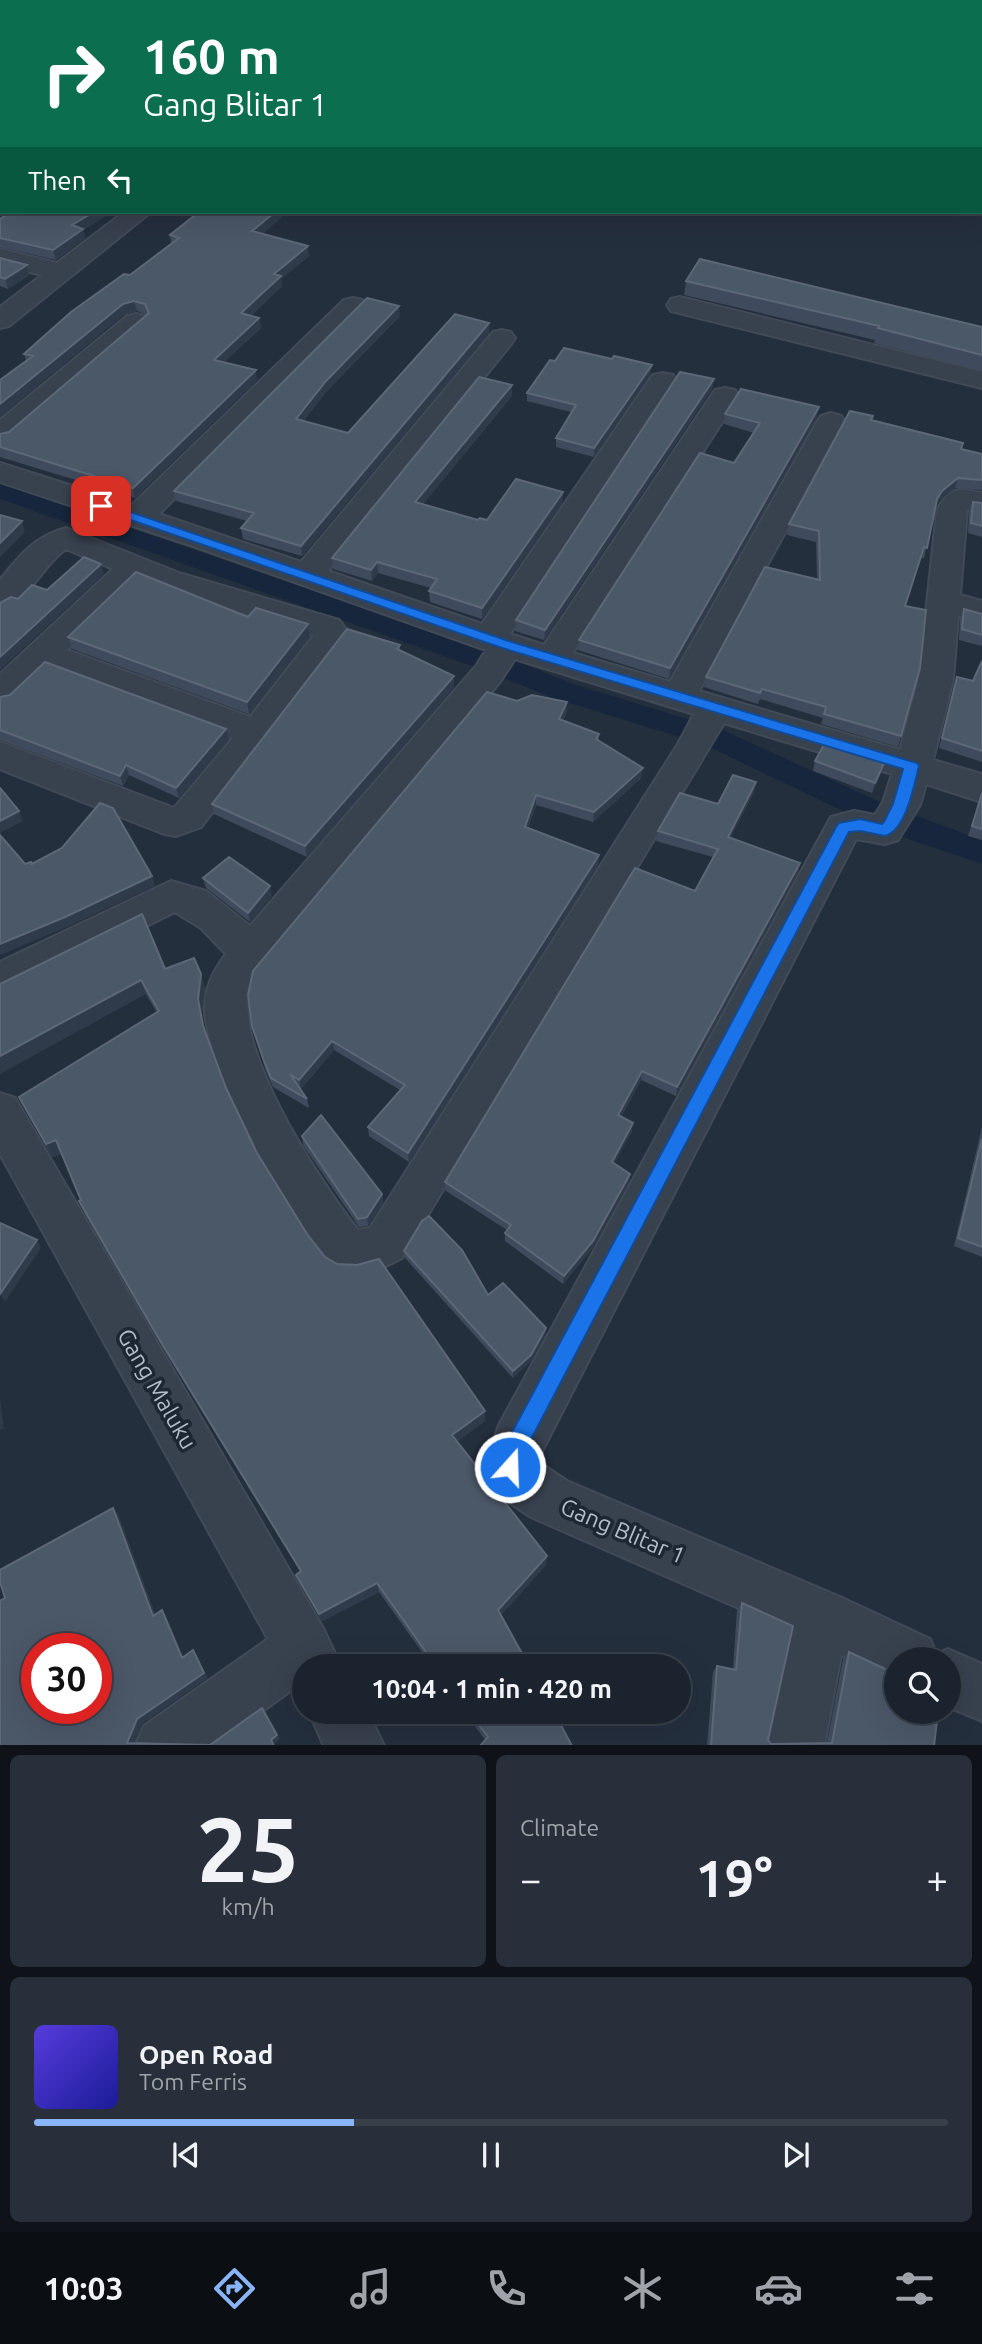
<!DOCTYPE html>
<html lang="en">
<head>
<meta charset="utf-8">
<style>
	:root { --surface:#1b232e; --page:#282f3a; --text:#f1f3f6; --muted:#a0a4aa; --line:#39404a; --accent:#8ab4f8 }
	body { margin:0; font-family:Ubuntu,sans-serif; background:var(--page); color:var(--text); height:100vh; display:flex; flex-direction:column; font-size:26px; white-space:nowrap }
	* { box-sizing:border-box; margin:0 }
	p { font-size:23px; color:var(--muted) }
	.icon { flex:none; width:38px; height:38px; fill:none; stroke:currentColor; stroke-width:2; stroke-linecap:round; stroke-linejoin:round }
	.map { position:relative; height:1745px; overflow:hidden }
	.sheet { display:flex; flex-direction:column; gap:10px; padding:10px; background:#0f1319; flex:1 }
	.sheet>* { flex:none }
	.banner { position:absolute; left:0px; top:0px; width:984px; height:214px; box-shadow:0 7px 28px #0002,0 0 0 2px var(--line); background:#0b6e4f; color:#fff; overflow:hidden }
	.buttons { position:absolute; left:884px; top:1647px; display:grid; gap:14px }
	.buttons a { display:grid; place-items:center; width:77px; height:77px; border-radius:50%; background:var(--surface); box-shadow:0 7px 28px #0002,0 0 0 2px var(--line); font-size:35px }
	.speed { position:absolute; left:21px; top:1633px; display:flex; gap:14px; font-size:35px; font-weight:700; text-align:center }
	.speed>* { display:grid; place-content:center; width:91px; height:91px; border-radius:50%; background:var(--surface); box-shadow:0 7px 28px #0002,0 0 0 2px var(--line); line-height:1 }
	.speed .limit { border:10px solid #d22; background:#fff; color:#111 }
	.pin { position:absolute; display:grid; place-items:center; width:60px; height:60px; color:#fff; margin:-30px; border-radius:14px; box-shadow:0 4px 10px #0006 }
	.me { position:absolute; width:77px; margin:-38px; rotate:20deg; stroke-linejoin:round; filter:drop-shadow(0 0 5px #0008) }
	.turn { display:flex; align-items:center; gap:24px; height:147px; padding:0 28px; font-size:32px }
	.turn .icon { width:91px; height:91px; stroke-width:2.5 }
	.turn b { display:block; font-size:49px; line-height:60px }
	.then { display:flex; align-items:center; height:66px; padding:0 28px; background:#0003; gap:14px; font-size:26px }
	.big { font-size:52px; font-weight:700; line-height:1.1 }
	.sheet .tile { flex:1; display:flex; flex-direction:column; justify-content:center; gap:10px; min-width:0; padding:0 24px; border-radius:10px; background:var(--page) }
	.sheet .dial { align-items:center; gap:0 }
	.dial b { font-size:91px; line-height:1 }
	.song { display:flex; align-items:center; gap:21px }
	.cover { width:84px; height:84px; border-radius:10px; background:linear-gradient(135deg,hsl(250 70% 55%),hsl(240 70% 35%)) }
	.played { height:7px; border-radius:4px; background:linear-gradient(90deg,var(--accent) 35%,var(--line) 35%) }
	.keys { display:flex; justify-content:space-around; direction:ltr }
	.heat { display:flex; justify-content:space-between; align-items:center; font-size:38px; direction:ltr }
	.sheet .tiles { flex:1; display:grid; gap:10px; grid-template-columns:1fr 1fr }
	.tile:last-child { grid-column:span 2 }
	.trip { position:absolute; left:292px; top:1654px; width:399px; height:70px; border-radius:35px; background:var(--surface); box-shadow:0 7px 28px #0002,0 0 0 2px var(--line); font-weight:700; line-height:70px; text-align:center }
	.tab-bar { display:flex; height:112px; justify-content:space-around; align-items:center; background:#0b0e12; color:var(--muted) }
	.tab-bar .icon { width:49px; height:49px }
	.tab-bar .current { color:var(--accent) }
	.tab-bar b { font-size:32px; color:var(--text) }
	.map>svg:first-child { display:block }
</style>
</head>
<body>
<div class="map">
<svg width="982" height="1746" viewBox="0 0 982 1746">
	<rect width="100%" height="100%" fill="#242f3e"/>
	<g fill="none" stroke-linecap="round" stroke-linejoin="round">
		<path fill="#17263c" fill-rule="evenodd" d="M0,483L506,657L573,684L723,730L884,804L982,840V864L913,841L862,820L703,744L553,698L486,671L0,499Z"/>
		<defs>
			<path id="minor" d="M394,0H414L392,2Z
				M0,49H2V61H0Z
				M124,212H151L9,326L0,328V307L42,275L0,265V249L57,263Z
				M680,297L982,372V388L671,311L667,305L671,299Z
				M353,298L362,300L366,306L362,312L159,514L301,562L493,332L502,330L511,332L515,338L511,344L328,571L482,624L653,375L663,373L673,375L677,381L510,634L544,645L715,390L725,388L735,390L739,396L573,653L670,682L817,422L821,416L831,413L841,416L845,422L699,691L900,750L919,679L937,510C950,487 957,488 982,493V511L967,510L960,595L982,601V623L958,616L953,679L933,760L982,774V802L926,784L920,805L898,840L885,844L856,839L537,1461L567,1481L840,1597L930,1639L936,1654L948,1649L982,1664V1721L948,1707V1659H896V1681L841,1655L824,1746H766L791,1631L531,1517L498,1495L484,1467L499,1425L831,817L854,811L875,815L883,802L892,774L724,723L402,1258C382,1268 354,1284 332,1270C324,1265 318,1252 312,1245C274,1191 212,1078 205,1013C203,991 213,971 226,954L201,928L175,912L0,998V962L171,881L206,891L250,926L476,666L486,650L193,546L0,482V463L132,505L344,300ZM515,659L694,714L678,744L370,1228L358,1230C321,1183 223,1037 253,979L500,682Z
				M136,314L145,316L149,322L145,328L10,440L0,443V420L127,316Z
				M66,528L179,573L339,620L348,632L343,645L201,827L176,836L164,834L0,769V742L174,808L233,738L48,669L12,703L0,706V674L113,569L66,549C42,565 25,606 0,613V580C19,556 35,536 66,528ZM140,580L157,587L314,635L250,717L67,650Z
				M0,1093L15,1098L323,1628L341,1666H304V1690L296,1687L214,1746H135L144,1726L268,1639L0,1154Z
				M309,1712H368L384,1746H324Z"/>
		</defs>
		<use href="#minor" stroke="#414a57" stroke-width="4"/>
		<use href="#minor" fill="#38414e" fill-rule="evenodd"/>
	</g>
	<path fill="#3f4b5c" d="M209,0H326L323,2H206Z
		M612,0H631L630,2Z
		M11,212H112L83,230L85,238L56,260L0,247V219Z
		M282,217L262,234L309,256L281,279L282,286L251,316L259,318L261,328L224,362L257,380L135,498L0,457V434L9,432L147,315L137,311L125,314L26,361L24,354L171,244L170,235Z
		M0,258L27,265L29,275L8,289L0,286Z
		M686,281L982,327V371L874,343L875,340L684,295Z
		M400,316L327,391L303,421L348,433L489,323V333L302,556L243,539L241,528L247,521L176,501L174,491Z
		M651,374L594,457L556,447V438L571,412L527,401V393Z
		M714,379L712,389L544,640L515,631L516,620Z
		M512,396L423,504L478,520H487L563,492L562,503L482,619L430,602L429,591L431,588L378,573L372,581L333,569L332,558Z
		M725,414L817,417L669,679L578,650L579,640L734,463L754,433L724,424Z
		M872,420L963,443L962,449L982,454V490L955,488L939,501L936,507L924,558H921L905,606L901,736L898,747L821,724L823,718L760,699L758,704L704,687L706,677L817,579L816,542L787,535L789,524Z
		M973,502L982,503V537L968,533L969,513Z
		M964,609L982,614V646L959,640L960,619Z
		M248,617L308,624L310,636L249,714L72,649L68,637Z
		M400,645V650L454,676V687L307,857L214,814L212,804Z
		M982,661V762L939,748L957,677L973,681Z
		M0,697L229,739L179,798L129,775L123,786L0,740Z
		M517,701L567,712L563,720L599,734V741L641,778L593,822L536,805L528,828L598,865L409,1162L369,1136L368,1127L400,1090L334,1050L301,1089L307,1099L309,1108L273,1087L266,1071L252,1026Z
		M815,761L881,773L872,793L813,771Z
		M756,782L754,792L730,838L800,863L798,873L676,1096L641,1080L621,1117L632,1131L614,1163L630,1174L629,1182L592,1249L563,1284L505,1241V1233L507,1230L446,1191L445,1182L695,891L713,857L656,841L658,831L718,804Z
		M982,793V840L968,836Z
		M203,878L272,896L250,922L206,888Z
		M165,969L205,988L202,1013L206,1034L226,1088L257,1153L307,1234L325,1257L485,1411V1421L457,1441L546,1565L501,1615L529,1666H432L379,1592L322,1621L300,1583L296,1575L300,1571L165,1351L85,1214L79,1201L81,1200L62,1154L52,1157L26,1111L19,1097L157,1013L146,994L0,984Z
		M982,1127V1257L954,1246Z
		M302,1136L382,1194L383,1203L368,1226L359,1227L303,1145Z
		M404,1251L488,1295L546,1334L531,1361L513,1378L405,1258Z
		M742,1603L768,1740L771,1744L827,1743L843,1659L849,1652L934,1746H707L713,1672L717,1666L733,1669L737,1610Z
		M465,1712H554L485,1740Z"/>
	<path fill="#2f3b4b" d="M313,0H326L323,2H311Z
		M94,212H112L83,230L85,238L56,260L53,250L72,225Z
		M275,212H281L282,217L253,241L252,231Z
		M308,246L309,256L281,279L282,286L243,323L241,313L274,274Z
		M27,265L29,275L8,289L5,279Z
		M134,301L137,311L125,314L0,417V404L123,304Z
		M399,306L400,316L327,391L297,430L296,419L326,381Z
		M259,318L261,328L216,370L214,360Z
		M489,323V333L302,556L301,546Z
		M652,365L651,374L594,457V448Z
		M256,370L257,380L135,498L133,488Z
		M714,379L712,389L544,640L545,630Z
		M512,385V396L416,513L415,502Z
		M819,407L817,417L669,679L670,668Z
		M958,478L955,488L939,501L934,510L937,499L942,491Z
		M563,492L562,503L482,619V608Z
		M22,521L25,532L0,557V543Z
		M377,562L378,573L372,581L371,570Z
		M101,564L104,574L0,670V657Z
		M308,624L310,636L249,714L247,702Z
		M454,676V687L307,857L305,846Z
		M567,702V712L558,729L559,719Z
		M226,729L229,739L179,798L176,788Z
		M884,763L881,773L872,793L875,783Z
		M126,765L129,775L123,786L120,776Z
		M643,768L641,778L593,822L594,812Z
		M756,782L754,792L726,847L728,837Z
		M536,795V805L525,837V827Z
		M19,811L23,821L0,833V821Z
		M599,855L598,865L409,1162L408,1153Z
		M800,863L798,873L676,1096L677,1087Z
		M152,876L155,886L69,926L0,955V944Z
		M270,886L272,896L250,922L248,913Z
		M201,974L205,988L202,1013L207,1040L203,1026L198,999Z
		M141,980L146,994L0,1074V1056Z
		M332,1041L334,1050L301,1089L299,1080Z
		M642,1071L641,1080L617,1124L618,1115Z
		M633,1123L632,1131L611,1170L612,1162Z
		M56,1140L63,1154L52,1157L46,1144Z
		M630,1174L629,1182L592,1249L563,1284L564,1276Z
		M382,1194L383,1203L368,1226L367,1217Z
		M37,1240L41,1248L5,1302L0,1294Z
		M546,1328V1334L531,1361L513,1378V1371Z
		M0,1398L4,1429L0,1430Z
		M485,1411V1421L453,1445L452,1435Z
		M113,1508L118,1514L158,1621L153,1616Z
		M547,1556L546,1565L498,1618V1610Z
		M377,1583L379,1592L322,1621L319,1614Z
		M162,1610L166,1616L186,1663L182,1658Z
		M193,1650L197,1656L208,1678L142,1724L133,1746L127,1743L137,1719Z
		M265,1713L280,1739L274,1744L275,1746L271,1740Z"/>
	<path fill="#4b5868" stroke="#5c6777" stroke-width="2" fill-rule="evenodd" d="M209,0H252L249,2H206Z
		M270,0H313L311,2H279Z
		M446,0H498L497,2H443Z
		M644,0H982V165V2H642Z
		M11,212H94L72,225L83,229L53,250L0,238V219Z
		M199,212H275L252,231L308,246L274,274L281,276L241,313L259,318L214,360L256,370L133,488L0,447V434L9,432L149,313L145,304L134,301L123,304L0,404V380L33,356L24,354L71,312L124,274L130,275L179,238L170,235Z
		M0,258L27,265L5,279L0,277Z
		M700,259L982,327V355L878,328L879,326L686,281Z
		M367,298L399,306L326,381L296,419L348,433L455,314L489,323L301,546L241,528L254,513L174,491Z
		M564,348L612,359L614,356L652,365L594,448L556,438L576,405L527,393L550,360L555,361Z
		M680,372L714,379L545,630L516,620Z
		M479,377L512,385L415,502L478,520L480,518L487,520L516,479L563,492L482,608L429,591L437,579L377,562L371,570L332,558Z
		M741,389L819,407L670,668L579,640L700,453L734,463L760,423L725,414Z
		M850,411L873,416L871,420L963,443L961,449L982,454V480L958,478L942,491L937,499L927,548L924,547L905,606L926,610L920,668L901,736L824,714L826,707L762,689L760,693L706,677L765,567L820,580L819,531L789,524Z
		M973,502L982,503V526L971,523Z
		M0,515L22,521L0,543Z
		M84,557L101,564L0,657V603L11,597L18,599L32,585L47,590Z
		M136,572L248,617L256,608L308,624L247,702L68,637Z
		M964,609L982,614V635L962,629Z
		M347,629L400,645L397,649L454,676L305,846L212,804Z
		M982,661V751L942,738L957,677L973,681Z
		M45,662L226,729L176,788L126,765L120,776L0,730V697L10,695Z
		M487,692L517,701L532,695L567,702L559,719L599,734L596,739L643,768L594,812L536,795L525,827L599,855L408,1153L368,1127L405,1085L332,1041L299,1080L290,1074L307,1099L271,1078L264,1061L252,1026L248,995L253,971Z
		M824,745L884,763L875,783L815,761Z
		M733,775L756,782L728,837L800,863L677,1087L642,1071L618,1115L633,1123L612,1162L630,1174L593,1241L564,1276L505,1233L511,1225L445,1182L635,868L695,891L718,849L658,831L680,793L718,804Z
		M0,788L19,811L0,821Z
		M982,793V829L972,826Z
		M100,803L113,808L152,876L65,917L0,944V835L25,864L31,862L32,864L62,848Z
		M229,857L270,886L248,913L203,878Z
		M142,914L165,969L194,958L201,974L198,999L203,1026L226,1088L257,1153L307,1234L325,1257L337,1264L357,1265L379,1259L485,1411L452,1435L547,1556L498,1610L529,1666H436L377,1583L319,1614L296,1575L301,1571L159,1339L79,1201L81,1200L56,1140L46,1144L19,1097L159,1011L141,980L0,1056V984Z
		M321,1115L382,1194L367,1217L358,1219L302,1136Z
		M982,1139V1247L958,1238Z
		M429,1216L462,1250L488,1295L503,1283L546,1328L531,1355L513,1371L404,1251L422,1221Z
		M0,1223L37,1240L0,1294Z
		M113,1508L153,1616L162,1610L182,1658L193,1650L204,1673L137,1719L127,1743L210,1745L262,1708L277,1735L271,1740L274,1746H0V1601L5,1598L0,1582V1570ZM37,1648H96V1708H37Z
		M742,1603L793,1626L768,1740L771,1744L832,1743L849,1652L896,1674V1712H938L934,1746H711L717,1666L736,1670Z
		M469,1712H554L572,1746H480L488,1737Z"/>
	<path fill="#1a73e8" stroke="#114b97" stroke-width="2" d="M101,502L512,642L917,763L919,766C914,786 906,830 885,836L860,831L849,832L527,1447L517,1475L510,1478L502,1475L499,1467L510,1436L836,827L839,823L860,819L882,824L884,822L893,804L903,769L502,648L96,508L94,506Z"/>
	<g text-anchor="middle" stroke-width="7" stroke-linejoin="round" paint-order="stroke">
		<g font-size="23" fill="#b4bcc9" stroke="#1d2633">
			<text transform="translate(157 1389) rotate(60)" y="8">Gang Maluku</text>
			<text transform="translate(623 1531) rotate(23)" y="8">Gang Blitar 1</text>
		</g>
	</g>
</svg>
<div class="buttons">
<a><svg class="icon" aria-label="search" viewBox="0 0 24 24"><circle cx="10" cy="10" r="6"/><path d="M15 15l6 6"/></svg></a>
</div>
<div class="speed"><div class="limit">30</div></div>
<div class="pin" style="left:101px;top:506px;background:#d93025"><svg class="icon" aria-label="arrive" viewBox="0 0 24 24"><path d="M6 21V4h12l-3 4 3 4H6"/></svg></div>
<svg class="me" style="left:510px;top:1467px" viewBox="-20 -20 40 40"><circle r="17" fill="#1a73e8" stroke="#fff" stroke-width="3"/><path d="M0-11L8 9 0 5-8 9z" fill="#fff"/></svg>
<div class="trip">10:04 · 1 min · 420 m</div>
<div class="banner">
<div class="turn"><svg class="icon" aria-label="right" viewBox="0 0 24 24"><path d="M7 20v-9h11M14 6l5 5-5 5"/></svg><div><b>160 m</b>Gang Blitar 1</div></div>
<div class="then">Then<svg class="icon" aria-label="left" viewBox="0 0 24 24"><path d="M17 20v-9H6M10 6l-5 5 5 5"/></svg></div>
</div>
</div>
<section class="sheet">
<div class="tiles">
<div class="tile dial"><b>25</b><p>km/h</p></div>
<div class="tile"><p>Climate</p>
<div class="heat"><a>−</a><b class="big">19°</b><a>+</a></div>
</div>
<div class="tile">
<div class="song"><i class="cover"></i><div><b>Open Road</b><p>Tom Ferris</p></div></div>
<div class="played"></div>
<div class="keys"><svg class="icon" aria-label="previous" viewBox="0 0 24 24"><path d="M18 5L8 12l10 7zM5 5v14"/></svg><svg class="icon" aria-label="pause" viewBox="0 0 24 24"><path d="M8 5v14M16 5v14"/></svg><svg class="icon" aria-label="next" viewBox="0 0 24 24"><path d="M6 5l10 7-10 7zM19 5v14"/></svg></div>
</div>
</div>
</section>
<nav class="tab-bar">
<b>10:03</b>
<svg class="icon current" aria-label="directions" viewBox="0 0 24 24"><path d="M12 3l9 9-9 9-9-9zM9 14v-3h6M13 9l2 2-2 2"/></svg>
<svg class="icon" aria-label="music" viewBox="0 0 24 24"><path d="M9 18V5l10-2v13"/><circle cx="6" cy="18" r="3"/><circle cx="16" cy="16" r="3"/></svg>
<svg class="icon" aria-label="phone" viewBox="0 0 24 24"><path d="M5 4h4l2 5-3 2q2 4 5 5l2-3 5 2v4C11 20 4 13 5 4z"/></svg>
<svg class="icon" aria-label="climate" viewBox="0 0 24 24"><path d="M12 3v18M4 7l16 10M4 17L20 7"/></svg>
<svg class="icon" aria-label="car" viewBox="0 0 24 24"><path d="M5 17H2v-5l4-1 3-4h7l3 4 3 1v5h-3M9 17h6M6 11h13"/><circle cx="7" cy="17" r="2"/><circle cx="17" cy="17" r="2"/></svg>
<svg class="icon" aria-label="filters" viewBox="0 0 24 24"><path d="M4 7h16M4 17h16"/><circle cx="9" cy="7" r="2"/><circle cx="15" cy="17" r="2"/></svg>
</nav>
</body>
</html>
